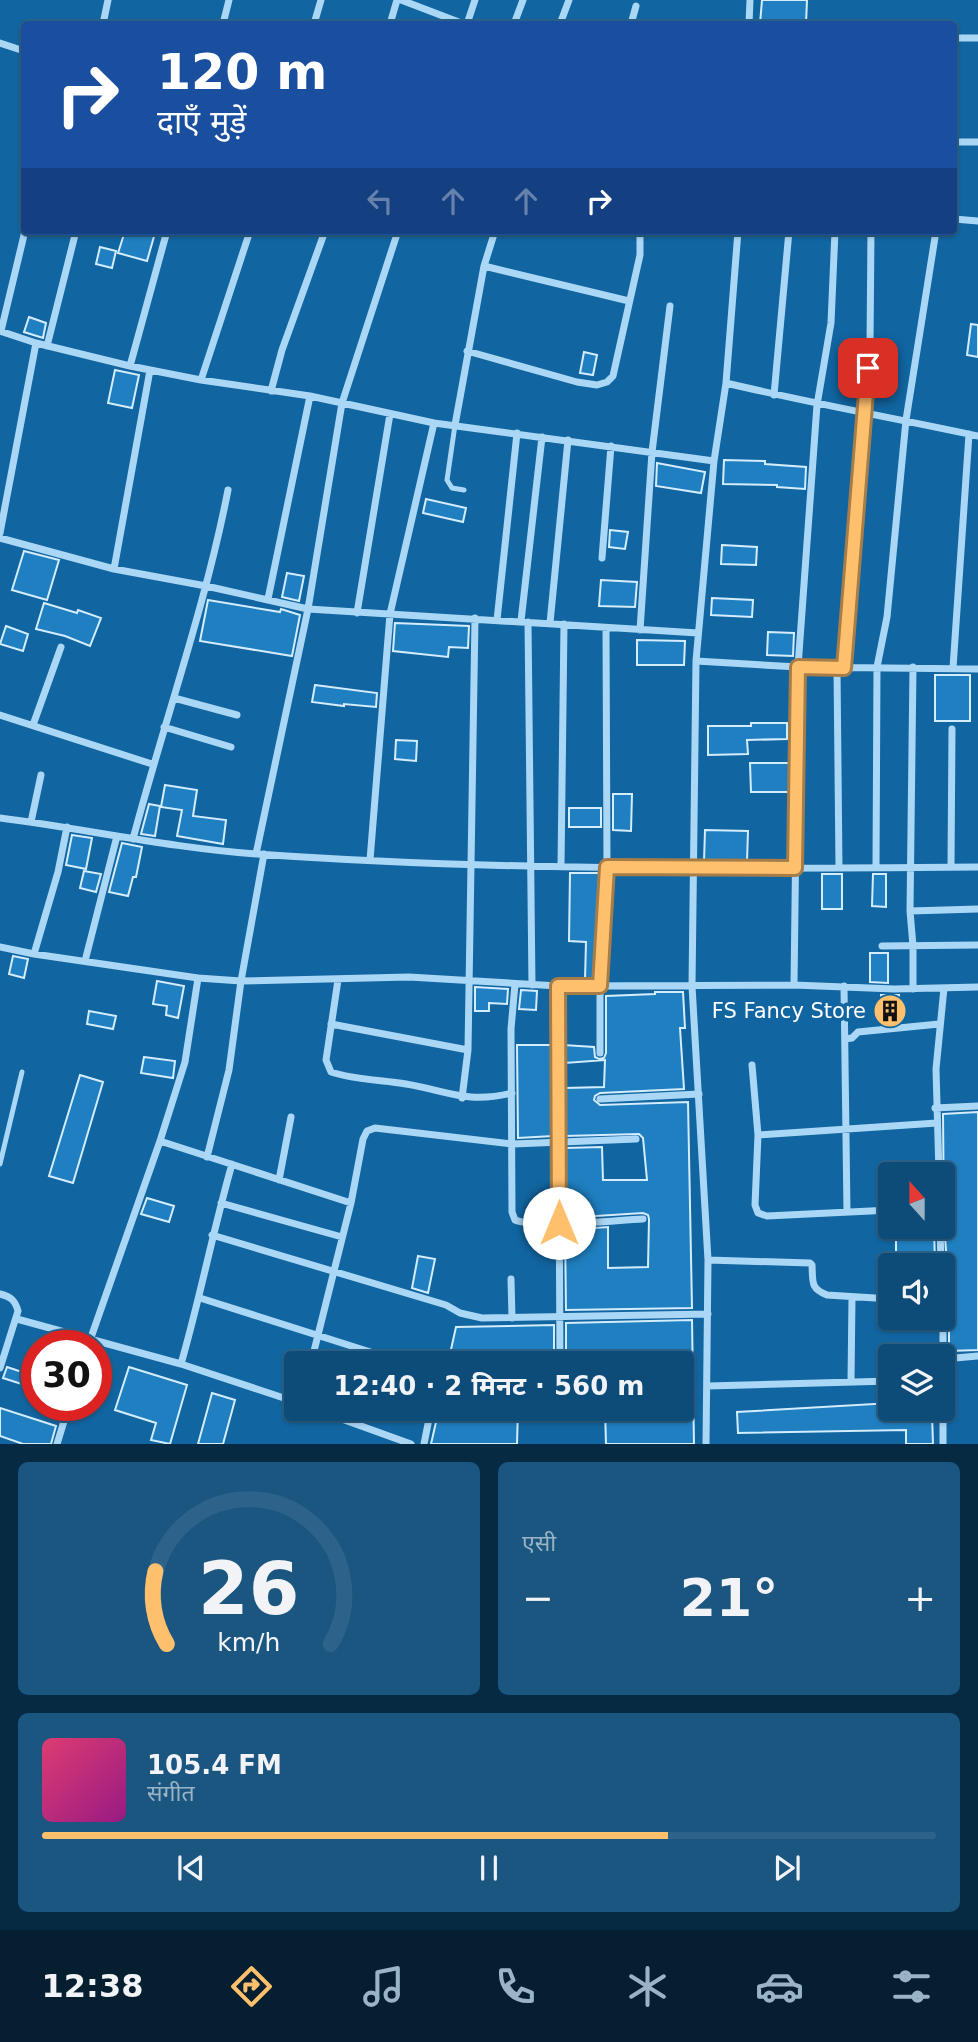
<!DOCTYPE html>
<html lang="hi">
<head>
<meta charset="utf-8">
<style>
	:root { --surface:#0d4c79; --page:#1b5680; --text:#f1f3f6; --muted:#9ab4c6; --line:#2d638a; --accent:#ffc06e }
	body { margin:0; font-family:"DejaVu Sans","Noto Sans Devanagari",sans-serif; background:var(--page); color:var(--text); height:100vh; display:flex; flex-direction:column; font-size:26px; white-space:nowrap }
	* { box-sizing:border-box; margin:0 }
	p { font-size:23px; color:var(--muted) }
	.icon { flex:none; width:38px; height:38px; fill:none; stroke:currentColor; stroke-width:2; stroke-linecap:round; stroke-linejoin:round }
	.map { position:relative; height:1444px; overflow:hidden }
	.panel { display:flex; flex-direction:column; gap:18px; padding:18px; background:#072a43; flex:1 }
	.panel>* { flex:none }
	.hud { position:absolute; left:21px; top:21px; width:936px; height:214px; border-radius:7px; box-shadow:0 2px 5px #0004,0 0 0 2px var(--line); background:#1a4fa0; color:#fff; overflow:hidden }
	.needle { width:46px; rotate:339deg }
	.buttons { position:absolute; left:878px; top:1162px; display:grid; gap:14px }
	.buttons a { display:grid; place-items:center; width:77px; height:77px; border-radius:7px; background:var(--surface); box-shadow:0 2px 5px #0004,0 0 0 2px var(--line); font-size:35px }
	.speed { position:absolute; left:21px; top:1330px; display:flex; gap:14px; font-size:35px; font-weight:700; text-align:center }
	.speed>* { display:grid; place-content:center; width:91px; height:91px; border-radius:50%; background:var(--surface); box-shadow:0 2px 5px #0004,0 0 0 2px var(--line); line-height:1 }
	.speed .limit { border:10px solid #d22; background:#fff; color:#111 }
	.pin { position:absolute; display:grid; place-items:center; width:60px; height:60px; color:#fff; margin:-30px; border-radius:14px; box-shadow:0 4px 10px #0006 }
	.me { position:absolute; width:77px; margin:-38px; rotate:0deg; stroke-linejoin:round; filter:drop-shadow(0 0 5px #0008) }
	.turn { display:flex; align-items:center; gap:24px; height:147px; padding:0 21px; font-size:32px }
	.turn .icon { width:91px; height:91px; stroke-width:2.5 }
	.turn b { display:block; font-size:49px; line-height:60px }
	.lanes { display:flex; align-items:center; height:66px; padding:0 21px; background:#0003; justify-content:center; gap:35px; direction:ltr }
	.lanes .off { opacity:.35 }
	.big { font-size:52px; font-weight:700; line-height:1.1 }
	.panel .tile { flex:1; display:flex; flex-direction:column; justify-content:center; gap:10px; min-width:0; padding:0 24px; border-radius:10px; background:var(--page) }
	.panel .dial { align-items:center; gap:0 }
	.dial svg { height:182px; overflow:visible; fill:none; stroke:var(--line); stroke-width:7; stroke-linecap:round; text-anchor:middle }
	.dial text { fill:var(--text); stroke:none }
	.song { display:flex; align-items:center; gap:21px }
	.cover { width:84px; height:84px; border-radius:10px; background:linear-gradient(135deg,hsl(340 70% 55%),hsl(310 70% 35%)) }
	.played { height:7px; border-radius:4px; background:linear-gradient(90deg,var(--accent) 70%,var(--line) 70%) }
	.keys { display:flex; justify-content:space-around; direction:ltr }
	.heat { display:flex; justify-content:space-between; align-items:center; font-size:38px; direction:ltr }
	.panel .tiles { flex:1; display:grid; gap:18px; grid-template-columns:1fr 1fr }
	.tile:last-child { grid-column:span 2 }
	.trip { position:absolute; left:284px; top:1351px; width:410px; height:70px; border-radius:7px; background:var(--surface); box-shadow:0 2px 5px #0004,0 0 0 2px var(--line); font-weight:700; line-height:70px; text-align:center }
	.tab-bar { display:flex; height:112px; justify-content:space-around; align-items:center; background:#051e30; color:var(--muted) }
	.tab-bar .icon { width:49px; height:49px }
	.tab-bar .active { color:var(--accent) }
	.tab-bar b { font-size:32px; color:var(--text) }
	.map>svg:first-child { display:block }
</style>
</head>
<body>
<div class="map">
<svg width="978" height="1444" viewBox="0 0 978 1444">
	<rect width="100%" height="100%" fill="#1165a1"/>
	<path fill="#1f7fc0" stroke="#d3edfe" stroke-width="2" d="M762,0H807L806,24H760Z
		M125,231L155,233L147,261L118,253Z
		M100,247L116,251L112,268L96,264Z
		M29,317L46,323L43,338L24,332Z
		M971,324L978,325V357L967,355Z
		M584,352L597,355L593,375L580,373Z
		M115,370L139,375L132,408L108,403Z
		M724,460L765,461V464L806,467L805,489L777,487V485L723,484Z
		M657,463L705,472L701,493L656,486Z
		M426,499L466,508L463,522L423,513Z
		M610,530L628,532L625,549L609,547Z
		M722,545L757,547L756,565L721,564Z
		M24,551L59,560L47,600L12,590Z
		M287,573L304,576L299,601L282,597Z
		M601,580L637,582L635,607L599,606Z
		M712,598L753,600L752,617L711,615Z
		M208,600L280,612L281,609L300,615L292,656L200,641Z
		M44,603L77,613L78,610L101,618L90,646L65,636L36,629Z
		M395,623L469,626L468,648L449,647L448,657L393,651Z
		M6,626L28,634L23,651L0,644Z
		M768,632L794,633L793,656L767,655Z
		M637,640L685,641L684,665H637Z
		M935,675H970V721H935Z
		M315,685L377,693L376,707L344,704V706L312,702Z
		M751,723H787V739L747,740L748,754L708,755V726H751Z
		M396,740L417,741L416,761L395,759Z
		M750,763H789L790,792H751Z
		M165,785L197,790L193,816L226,820L223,844L177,836L182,810L161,807Z
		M613,794H632L631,831L613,830Z
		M149,804L160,806L155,836L141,834Z
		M569,808H601V827H569Z
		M705,830L748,831L747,862H704Z
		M72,835L92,838L86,869L66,865Z
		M122,843L142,847L136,877H133L128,896L109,892Z
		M84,871L101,874L96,892L80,888Z
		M570,873H600L594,980H585L586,942L569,941Z
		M822,874H842V909H822Z
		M873,874H886V907L872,906Z
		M870,953H888V983L870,982Z
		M13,956L28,959L24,978L9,974Z
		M157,981L184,986L178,1018L166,1015L167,1006L153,1004Z
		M475,987L508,989L507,1004L489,1003V1011H475Z
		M521,990L537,991L536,1010L519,1009Z
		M655,992H683L685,1028H680L684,1089L600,1093L595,1096L594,1100L600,1105L688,1102L692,1308L566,1310L565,1230L608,1227V1268L648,1267L649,1219L648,1215L643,1213L565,1218V1148L602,1147L603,1180H647L643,1138L639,1134L565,1136V1088L604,1087L605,1060L565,1063L564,1045L594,1047L595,1057L599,1059L604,1058L606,1053V996L655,994Z
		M881,995H899V1022L881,1024Z
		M89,1011L116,1016L113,1029L87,1024Z
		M517,1045H552L553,1136L518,1138Z
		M144,1057L175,1061L173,1078L141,1073Z
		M80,1075L103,1082L73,1183L49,1176Z
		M978,1112V1350L949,1351V1318L945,1284L947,1265L944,1223L943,1114Z
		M147,1198L174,1206L169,1222L141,1214Z
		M896,1227H934L935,1265H896Z
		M418,1256L435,1259L428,1293L412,1288Z
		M692,1320L694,1444H606L605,1409H681V1363H566V1323Z
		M554,1325V1363H448L456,1327Z
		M7,1367L37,1377V1389L3,1378Z
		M129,1367L187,1385L170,1444L151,1440L156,1423L115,1410Z
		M212,1393L235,1400L223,1444H198Z
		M891,1403V1409H903V1415L932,1414L933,1444H906V1430L738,1433L737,1412Z
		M0,1408L56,1426L51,1444H23L0,1436Z
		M439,1409H518L517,1444H431Z"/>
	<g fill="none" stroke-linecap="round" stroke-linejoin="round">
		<path stroke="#aad7f5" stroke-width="5" d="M455,425L447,480L452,488L464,490
			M0,1164L22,1072"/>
		<path stroke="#aad7f5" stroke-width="7" d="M401,0L464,24
			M103,24L108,0
			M223,24L229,0
			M314,24L321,0
			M390,24L397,0
			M467,24L475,0
			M514,24L523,0
			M560,24L569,0
			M631,24L636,6
			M749,24L750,0
			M954,38H978
			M0,43L24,51
			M954,142H978
			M954,219L978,221
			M484,266L629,301
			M0,331L36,343L130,366L201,380L310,396L434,423L714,461
			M1,331L25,231
			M47,346L76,231
			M467,351L577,382L597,385L607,382L613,376L640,255V231
			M130,366L167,231
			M201,380L250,231
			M726,383C810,403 894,418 978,436
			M271,391L282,350L325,231
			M774,395L789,231
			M455,425L484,266L495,231
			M0,533L36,343
			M0,538L114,569L206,586L308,609L698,633
			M602,558L611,446
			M114,569L150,370
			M268,599L310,396
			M357,613L390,414
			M497,620L517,433
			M521,621L542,437
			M528,622L532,985
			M550,623L568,440
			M640,630L652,452L670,306
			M696,661L798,667L978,669
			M913,667L910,911L913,946V989
			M837,668L839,868
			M844,668L870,345L871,231
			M953,668L969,434
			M174,698L237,715
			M0,715L152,764
			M33,725L61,647
			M164,727L231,747
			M0,818C86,829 171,848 257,854C497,871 738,869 978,867
			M31,822L41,775
			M133,839C164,722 205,608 228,490
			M256,854L308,609L342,403L398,231
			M370,860L390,614L434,423
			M561,866L564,624
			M876,867L877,667L887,617L906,420L936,231
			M951,867L952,729
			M910,911L978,909
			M882,946L978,945
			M0,947L34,954L198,978L241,981L409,977L558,986L794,985L894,989L978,987
			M34,954L58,872L67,827
			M85,961L117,836
			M338,980L326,1060L331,1072C355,1080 382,1080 406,1084C448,1091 467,1104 512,1093
			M515,984L511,1029L512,1212L515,1220C536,1229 616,1220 643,1219
			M794,985L798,667L817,405L831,323L835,231
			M558,986L560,1363
			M844,986L847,1212
			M331,1024L468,1050
			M845,1039L852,1038L858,1032L939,1024
			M600,1053V986L607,867L606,628
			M752,1065L758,1135L755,1205L758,1213L767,1216L891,1210
			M462,1098L468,1050L475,618
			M600,1099L699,1094
			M935,1108L978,1106
			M758,1135L937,1123
			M160,1141L351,1203
			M207,1157L229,1070L241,981L264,854
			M939,1174L936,1069L944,988
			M279,1180L291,1117
			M221,1203L342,1237
			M940,1227L941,1265
			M212,1235L446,1305L460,1313L482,1318L708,1314
			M708,1260L810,1263L812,1265C813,1282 810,1288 827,1295L891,1299
			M511,1279L512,1318
			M0,1294C11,1297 15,1300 18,1311L0,1368
			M200,1298L405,1363
			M943,1318V1444
			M17,1319L181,1364L296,1402
			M88,1346L160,1141L185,1062L198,978
			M944,1359L978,1356
			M311,1363L351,1203L363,1139L367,1131L375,1128L513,1144L636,1139
			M181,1364C200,1298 213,1231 232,1164
			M851,1382L852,1297
			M708,1386L891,1381
			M314,1409L411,1444
			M57,1444L69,1405
			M424,1444L431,1409
			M706,1444L708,1260L692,986L696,661L714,461L726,383L738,231"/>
	</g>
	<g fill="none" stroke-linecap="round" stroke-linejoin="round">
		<defs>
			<path id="route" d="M559,1223L558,986H600L607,867L795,868L798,667L844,668L868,368"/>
		</defs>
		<use href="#route" stroke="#a67d48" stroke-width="18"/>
		<use href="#route" stroke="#ffc06e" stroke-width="12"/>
	</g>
	<defs>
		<symbol id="building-disc" viewBox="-11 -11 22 22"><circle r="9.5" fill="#ffc06e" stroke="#1165a1"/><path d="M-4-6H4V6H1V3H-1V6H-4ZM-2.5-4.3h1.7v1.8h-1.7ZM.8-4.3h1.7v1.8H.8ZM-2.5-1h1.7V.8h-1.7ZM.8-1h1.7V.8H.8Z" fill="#111"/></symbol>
	</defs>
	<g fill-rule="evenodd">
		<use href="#building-disc" x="871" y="992" width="38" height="38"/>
	</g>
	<g text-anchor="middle" stroke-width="7" stroke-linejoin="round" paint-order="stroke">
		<g font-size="21" fill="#fff" stroke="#1165a1" text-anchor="end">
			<text x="866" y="1018">FS Fancy Store</text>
		</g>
	</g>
</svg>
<div class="buttons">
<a><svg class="needle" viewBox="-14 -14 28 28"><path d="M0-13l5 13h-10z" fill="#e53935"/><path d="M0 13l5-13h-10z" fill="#9ab4c6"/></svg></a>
<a><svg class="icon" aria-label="sound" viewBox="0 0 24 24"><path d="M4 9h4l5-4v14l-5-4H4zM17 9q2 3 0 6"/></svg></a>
<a><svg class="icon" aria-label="layers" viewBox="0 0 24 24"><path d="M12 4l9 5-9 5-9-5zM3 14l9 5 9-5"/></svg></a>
</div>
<div class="speed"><div class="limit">30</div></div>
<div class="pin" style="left:868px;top:368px;background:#d93025"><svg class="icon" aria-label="arrive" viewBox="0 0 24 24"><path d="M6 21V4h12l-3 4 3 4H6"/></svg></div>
<svg class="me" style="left:559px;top:1223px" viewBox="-20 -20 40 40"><circle r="19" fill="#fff"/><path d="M0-13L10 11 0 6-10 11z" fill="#ffc06e"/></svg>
<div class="trip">12:40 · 2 मिनट · 560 m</div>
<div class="hud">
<div class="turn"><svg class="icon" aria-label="right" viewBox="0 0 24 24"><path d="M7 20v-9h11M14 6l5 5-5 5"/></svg><div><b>120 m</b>दाएँ मुड़ें</div></div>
<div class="lanes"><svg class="icon off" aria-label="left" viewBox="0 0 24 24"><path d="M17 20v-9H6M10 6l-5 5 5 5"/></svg><svg class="icon off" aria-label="ahead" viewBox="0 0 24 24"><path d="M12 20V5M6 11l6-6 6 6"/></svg><svg class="icon off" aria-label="ahead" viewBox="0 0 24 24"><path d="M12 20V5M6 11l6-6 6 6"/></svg><svg class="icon" aria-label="right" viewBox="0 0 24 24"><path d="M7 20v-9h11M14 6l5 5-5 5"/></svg></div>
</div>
</div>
<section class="panel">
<div class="tiles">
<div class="tile dial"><svg viewBox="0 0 100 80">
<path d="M14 69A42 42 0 1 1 86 69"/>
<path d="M14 69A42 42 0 0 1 9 37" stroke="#ffc06e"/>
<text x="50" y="56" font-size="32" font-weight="700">26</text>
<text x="50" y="72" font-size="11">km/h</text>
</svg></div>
<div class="tile"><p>एसी</p>
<div class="heat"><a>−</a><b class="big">21°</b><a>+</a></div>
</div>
<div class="tile">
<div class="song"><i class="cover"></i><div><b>105.4 FM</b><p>संगीत</p></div></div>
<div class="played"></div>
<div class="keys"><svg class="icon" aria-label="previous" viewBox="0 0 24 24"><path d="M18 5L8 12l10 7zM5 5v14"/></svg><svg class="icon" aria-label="pause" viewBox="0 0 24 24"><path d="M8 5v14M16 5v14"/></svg><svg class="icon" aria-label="next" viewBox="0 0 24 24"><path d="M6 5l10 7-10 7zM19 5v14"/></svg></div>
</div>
</div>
</section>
<nav class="tab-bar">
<b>12:38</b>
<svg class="icon active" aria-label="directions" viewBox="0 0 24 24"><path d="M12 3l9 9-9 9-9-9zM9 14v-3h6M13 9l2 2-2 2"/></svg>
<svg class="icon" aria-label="music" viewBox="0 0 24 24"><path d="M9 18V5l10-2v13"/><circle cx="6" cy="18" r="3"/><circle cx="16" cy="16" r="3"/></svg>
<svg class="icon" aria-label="phone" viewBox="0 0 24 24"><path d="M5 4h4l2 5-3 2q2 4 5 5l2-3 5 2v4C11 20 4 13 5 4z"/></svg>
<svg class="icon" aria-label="climate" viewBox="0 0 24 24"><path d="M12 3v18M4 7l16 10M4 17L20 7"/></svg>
<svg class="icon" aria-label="car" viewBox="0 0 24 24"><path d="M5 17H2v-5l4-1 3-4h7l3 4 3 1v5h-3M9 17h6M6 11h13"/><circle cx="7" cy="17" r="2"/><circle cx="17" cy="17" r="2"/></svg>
<svg class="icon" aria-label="filters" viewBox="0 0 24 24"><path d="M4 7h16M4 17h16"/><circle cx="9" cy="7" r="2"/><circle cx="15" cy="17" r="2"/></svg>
</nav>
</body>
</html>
